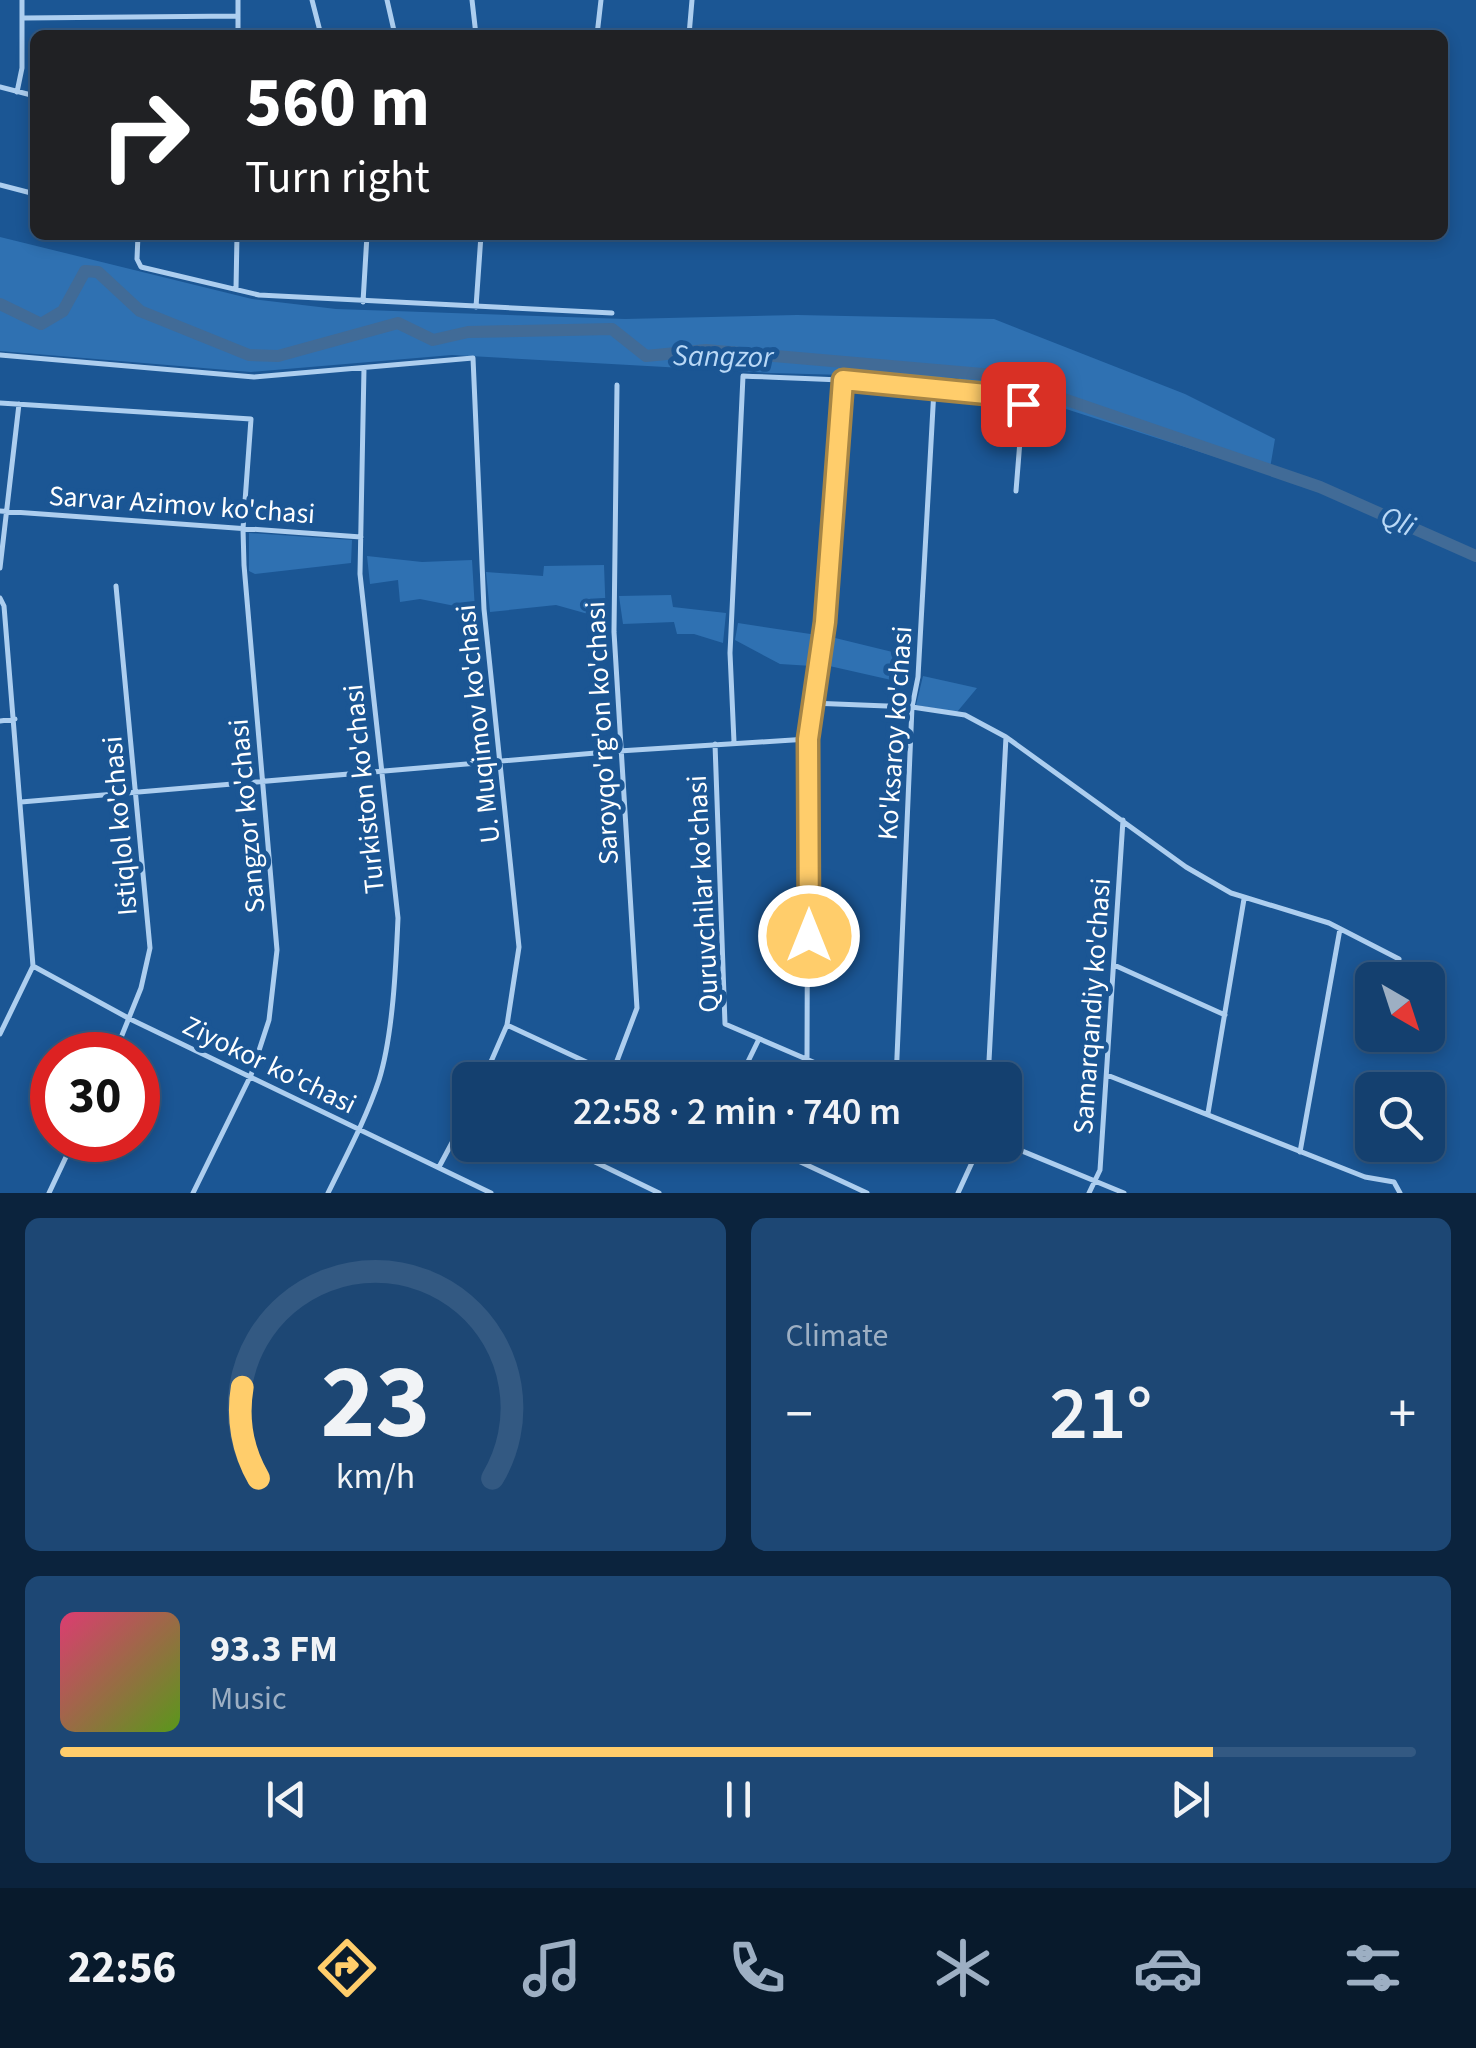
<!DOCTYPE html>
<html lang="en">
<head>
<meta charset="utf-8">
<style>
	:root { --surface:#14406f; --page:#1d4774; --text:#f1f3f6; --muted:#9dafc3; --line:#335982; --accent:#ffcd6b }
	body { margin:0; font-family:"Source Sans 3",sans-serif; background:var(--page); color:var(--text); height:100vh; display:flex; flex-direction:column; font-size:38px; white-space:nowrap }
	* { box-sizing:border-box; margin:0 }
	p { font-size:32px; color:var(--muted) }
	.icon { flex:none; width:55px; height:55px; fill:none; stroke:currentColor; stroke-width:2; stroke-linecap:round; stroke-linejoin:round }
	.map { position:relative; height:1193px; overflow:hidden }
	.details { display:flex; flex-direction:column; gap:25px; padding:25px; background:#0b233d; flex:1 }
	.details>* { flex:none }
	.guide { position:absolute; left:30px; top:30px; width:1418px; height:210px; border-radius:15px; box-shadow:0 5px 15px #0003,0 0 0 2px var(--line); background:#202124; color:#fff; overflow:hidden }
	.needle { width:65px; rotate:141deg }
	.tools { position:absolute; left:1355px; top:962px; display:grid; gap:20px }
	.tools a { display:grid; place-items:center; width:90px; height:90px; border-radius:15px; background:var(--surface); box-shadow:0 5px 15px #0003,0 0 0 2px var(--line); font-size:50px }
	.speed { position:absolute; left:30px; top:1032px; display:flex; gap:20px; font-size:50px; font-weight:700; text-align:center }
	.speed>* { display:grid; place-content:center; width:130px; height:130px; border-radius:50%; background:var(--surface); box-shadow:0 5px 15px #0003,0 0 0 2px var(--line); line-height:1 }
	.speed .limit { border:15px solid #d22; background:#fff; color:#111 }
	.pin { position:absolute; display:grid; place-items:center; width:85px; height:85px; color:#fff; margin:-42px; border-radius:20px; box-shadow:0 5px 15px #0006 }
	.me { position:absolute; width:110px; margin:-55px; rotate:0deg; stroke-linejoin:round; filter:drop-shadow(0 0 8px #0008) }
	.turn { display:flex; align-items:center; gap:35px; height:210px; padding:0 50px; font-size:45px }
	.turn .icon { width:130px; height:130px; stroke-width:2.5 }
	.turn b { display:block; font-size:70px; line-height:85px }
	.big { font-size:75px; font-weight:600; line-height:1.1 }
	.details .widget { flex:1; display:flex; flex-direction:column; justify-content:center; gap:15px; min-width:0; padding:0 35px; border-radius:15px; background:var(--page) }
	.details .dial { align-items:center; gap:0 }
	.dial svg { height:260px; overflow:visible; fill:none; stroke:var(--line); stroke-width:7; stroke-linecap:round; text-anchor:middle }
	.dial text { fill:var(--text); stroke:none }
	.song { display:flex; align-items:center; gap:30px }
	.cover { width:120px; height:120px; border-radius:15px; background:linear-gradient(135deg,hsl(340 70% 55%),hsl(90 70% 35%)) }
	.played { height:10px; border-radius:5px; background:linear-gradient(90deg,var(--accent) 85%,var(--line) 85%) }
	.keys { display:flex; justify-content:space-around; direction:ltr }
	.heat { display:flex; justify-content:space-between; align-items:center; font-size:55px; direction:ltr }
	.details .tiles { flex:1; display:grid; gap:25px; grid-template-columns:1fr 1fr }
	.widget:last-child { grid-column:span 2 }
	.trip { position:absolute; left:452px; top:1062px; width:570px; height:100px; border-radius:15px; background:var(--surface); box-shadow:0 5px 15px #0003,0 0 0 2px var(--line); font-weight:600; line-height:100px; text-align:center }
	.tabs { display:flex; height:160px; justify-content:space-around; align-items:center; background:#081a2c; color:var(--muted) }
	.tabs .icon { width:70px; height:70px }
	.tabs .on { color:var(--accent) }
	.tabs b { font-size:45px; color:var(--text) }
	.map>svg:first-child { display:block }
</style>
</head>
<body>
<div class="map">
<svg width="1476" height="1193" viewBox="0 0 1476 1193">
	<rect width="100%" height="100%" fill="#1b5694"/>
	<path fill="#2f71b2" d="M0,237L252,299L336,309L625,319L797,315L994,319L1185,394L1275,439L1269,474L1013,392L956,378L771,373L452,355L251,372L0,351Z
		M249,533L352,540L351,563L255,574L249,571Z
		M367,556L422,562L472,560L475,610L420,599L400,602L398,580L370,584Z
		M604,565L606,619L556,605L490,612L486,572L543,576L544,566Z
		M671,595L673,607L726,613L723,643L694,634H677L674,622L623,624L619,596Z
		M738,623L817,635L812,666L780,664L735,640Z
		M827,636L913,657L909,684L825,665Z
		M923,676L977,688L957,712L916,705Z"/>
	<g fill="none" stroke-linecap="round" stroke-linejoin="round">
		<path stroke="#416b97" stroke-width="12" d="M0,304L41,324L63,311L85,271L98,272L140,311L249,355L278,356L398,323L433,340L468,332L612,329L646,356L706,350L994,375L1320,487L1476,556"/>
		<path stroke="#adceef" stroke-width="5" d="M312,0L321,35
			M387,0L395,35
			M472,0L476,35
			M24,18L238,16
			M238,35V0
			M597,35L601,0
			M689,35L692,0
			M0,87L35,96
			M17,92L22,68V0
			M0,185L35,194
			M138,235L137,259L141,267L259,295L612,313
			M236,289L237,235
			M363,302L367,235
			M476,307L481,235
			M0,355L254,377L473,358L484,609L519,947L507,1025L483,1080
			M0,403L251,419L243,529L244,565L277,950L269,1020L251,1075L193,1193
			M0,511L361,537
			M0,568L19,404
			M0,598L4,606L33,966L0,1034
			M811,703L912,707L965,715L1006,737L1186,867L1231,893L1329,923L1399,959
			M0,721L15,719
			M734,742L730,653L743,376C835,380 933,380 1023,403L1016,491
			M715,744L725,1024L855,1080
			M21,802L619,751L808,739
			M1114,965L1225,1015
			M33,966L130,1019L491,1193
			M507,1025L625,1080
			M114,1055L141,988L150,948L116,586
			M807,1060L808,739L825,622L843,380
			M612,1074L637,1008L614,632L617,385
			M1107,1075L1365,1177L1394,1182L1400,1193
			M739,1080L759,1039
			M896,1080L912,707L918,677L934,389
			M988,1080L1006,737
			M1208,1113L1244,899
			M1005,1144L1124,1193
			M560,1145L659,1193
			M764,1145L867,1193
			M1300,1152L1340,929
			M439,1167L470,1109
			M49,1193L74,1140
			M328,1193C346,1156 366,1119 379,1080C393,1035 396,965 398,918L360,574L364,368
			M958,1193L980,1145
			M1089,1193L1100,1170L1123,820"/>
	</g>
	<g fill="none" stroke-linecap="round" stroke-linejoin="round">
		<defs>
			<path id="route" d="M809,936L808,739L825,622L843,380L986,394L1023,404"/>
		</defs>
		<use href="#route" stroke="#a68546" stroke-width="25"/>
		<use href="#route" stroke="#ffcd6b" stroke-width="18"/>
	</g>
	<g text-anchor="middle" stroke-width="10" stroke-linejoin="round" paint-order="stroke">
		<g font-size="28" fill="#fff" stroke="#1b5694">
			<text transform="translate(182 504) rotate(4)" y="10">Sarvar Azimov ko'chasi</text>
			<text transform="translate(477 724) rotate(-96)" y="10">U. Muqimov ko'chasi</text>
			<text transform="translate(601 733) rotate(-93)" y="10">Saroyqo'rg'on ko'chasi</text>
			<text transform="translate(894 733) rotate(-86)" y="10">Ko'ksaroy ko'chasi</text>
			<text transform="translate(363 789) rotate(-96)" y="10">Turkiston ko'chasi</text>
			<text transform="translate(246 816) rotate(-95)" y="10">Sangzor ko'chasi</text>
			<text transform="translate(119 826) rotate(-95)" y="10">Istiqlol ko'chasi</text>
			<text transform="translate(702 894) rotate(-93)" y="10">Quruvchilar ko'chasi</text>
			<text transform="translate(1091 1006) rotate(-86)" y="10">Samarqandiy ko'chasi</text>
			<text transform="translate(270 1064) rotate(26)" y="10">Ziyokor ko'chasi</text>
		</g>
		<g font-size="30" font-style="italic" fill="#b9d8f6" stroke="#1b5694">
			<text transform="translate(723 356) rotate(1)" y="10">Sangzor</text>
			<text transform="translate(1398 521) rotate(24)" y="10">Qli</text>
		</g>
	</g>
</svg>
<div class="tools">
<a><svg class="needle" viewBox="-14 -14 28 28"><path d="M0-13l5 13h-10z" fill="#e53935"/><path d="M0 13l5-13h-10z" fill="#9dafc3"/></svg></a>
<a><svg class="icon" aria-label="search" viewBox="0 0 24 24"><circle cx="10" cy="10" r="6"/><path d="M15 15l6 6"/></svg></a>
</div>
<div class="speed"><div class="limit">30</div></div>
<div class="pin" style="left:1023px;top:404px;background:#d93025"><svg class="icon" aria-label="arrive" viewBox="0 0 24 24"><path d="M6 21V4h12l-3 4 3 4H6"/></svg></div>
<svg class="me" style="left:809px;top:936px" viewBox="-20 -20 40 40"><circle r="17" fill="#ffcd6b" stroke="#fff" stroke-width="3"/><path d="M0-11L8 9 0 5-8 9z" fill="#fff"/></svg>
<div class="trip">22:58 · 2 min · 740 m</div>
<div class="guide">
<div class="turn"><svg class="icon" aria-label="right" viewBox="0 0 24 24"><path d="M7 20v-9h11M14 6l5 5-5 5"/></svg><div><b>560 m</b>Turn right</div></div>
</div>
</div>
<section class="details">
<div class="tiles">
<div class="widget dial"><svg viewBox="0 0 100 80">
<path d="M14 69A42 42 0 1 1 86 69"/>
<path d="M14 69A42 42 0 0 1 9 41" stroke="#ffcd6b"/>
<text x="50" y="56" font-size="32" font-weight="700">23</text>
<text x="50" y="72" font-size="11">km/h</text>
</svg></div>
<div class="widget"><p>Climate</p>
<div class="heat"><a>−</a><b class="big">21°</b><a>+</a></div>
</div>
<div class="widget">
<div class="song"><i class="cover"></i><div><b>93.3 FM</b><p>Music</p></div></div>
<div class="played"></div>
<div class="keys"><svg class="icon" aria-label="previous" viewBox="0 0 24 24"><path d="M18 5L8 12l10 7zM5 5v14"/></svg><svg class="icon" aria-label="pause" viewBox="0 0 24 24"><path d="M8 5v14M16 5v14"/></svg><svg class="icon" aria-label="next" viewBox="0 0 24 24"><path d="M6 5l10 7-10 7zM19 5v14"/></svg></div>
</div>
</div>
</section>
<nav class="tabs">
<b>22:56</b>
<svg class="icon on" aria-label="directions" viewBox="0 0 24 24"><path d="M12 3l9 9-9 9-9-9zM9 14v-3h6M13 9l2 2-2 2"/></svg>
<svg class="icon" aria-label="music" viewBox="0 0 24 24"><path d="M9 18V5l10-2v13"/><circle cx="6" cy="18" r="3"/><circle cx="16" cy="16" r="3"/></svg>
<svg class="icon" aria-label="phone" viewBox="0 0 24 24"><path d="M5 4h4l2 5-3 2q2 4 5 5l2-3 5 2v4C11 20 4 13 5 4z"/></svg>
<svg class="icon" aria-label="climate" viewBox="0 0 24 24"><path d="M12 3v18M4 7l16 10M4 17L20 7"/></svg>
<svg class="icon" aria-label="car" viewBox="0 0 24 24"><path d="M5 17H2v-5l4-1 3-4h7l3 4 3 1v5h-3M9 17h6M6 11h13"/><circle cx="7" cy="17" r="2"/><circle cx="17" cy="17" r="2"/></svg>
<svg class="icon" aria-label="filters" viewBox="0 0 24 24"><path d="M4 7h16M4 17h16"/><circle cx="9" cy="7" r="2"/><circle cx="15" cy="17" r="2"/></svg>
</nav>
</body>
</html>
